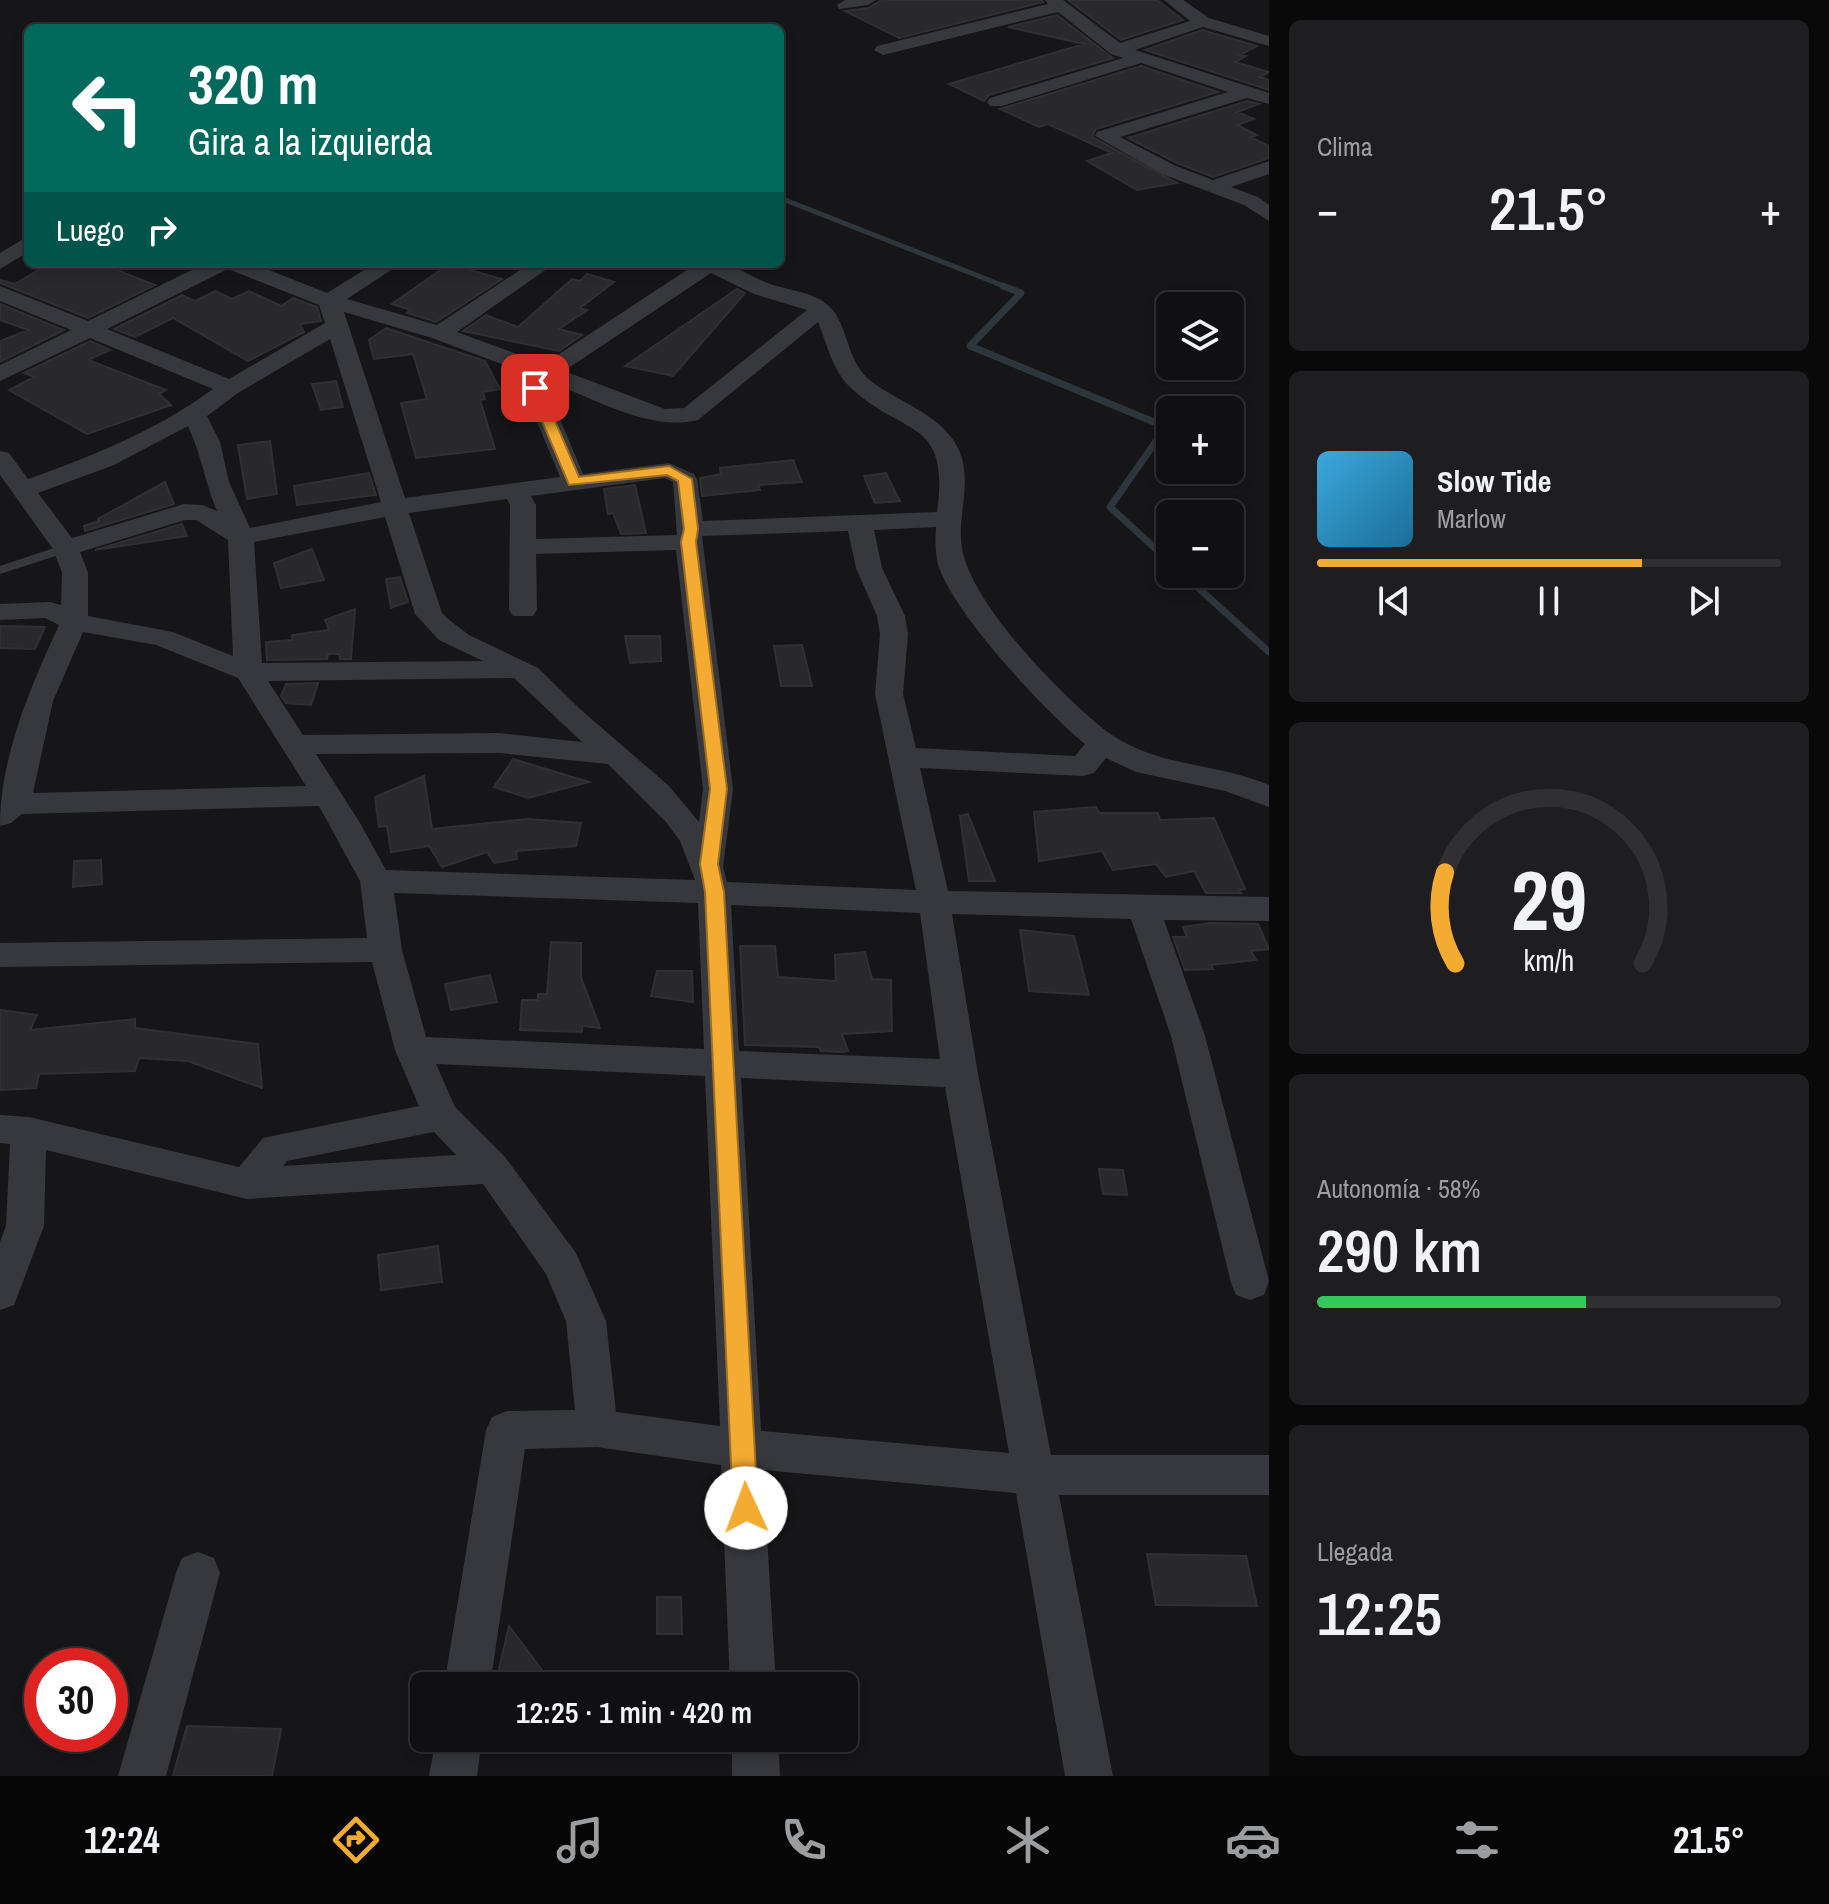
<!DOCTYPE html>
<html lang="es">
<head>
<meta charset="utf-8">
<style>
	:root { --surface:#101012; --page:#1e1e20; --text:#f1f3f6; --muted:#9c9d9f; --line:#303032; --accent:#f4ab32 }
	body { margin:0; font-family:"Archivo Narrow",sans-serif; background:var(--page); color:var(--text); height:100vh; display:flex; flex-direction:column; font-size:30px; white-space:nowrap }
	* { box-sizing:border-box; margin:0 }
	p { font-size:26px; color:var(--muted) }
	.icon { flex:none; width:44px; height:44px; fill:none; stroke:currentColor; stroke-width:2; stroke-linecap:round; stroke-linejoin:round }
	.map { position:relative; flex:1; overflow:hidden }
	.sheet { display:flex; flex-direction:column; gap:20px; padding:20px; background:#09090a; width:560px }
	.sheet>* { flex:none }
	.top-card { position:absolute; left:24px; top:24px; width:760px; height:244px; border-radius:12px; box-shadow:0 4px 12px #0003,0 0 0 2px var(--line); background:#00695c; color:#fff; overflow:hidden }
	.controls { position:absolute; left:1156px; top:292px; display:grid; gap:16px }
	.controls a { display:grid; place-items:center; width:88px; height:88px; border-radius:12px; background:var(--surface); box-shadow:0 4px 12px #0003,0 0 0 2px var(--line); font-size:40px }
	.speed { position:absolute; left:24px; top:1648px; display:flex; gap:16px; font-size:40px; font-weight:700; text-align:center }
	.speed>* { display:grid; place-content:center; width:104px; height:104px; border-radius:50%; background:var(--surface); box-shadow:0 4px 12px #0003,0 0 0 2px var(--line); line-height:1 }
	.speed .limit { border:12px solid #d22; background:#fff; color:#111 }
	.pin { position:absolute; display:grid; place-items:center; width:68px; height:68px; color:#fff; margin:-34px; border-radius:16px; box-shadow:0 4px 12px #0006 }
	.me { position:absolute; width:88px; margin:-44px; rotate:358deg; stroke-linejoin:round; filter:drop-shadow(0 0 6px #0008) }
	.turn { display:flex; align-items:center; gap:28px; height:168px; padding:0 32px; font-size:36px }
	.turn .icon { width:104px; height:104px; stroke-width:2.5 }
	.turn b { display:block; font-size:56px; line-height:68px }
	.then { display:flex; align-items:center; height:76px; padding:0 32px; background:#0003; gap:16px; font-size:30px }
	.big { font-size:60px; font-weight:600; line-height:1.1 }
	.sheet .widget { flex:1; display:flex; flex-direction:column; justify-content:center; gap:12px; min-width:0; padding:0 28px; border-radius:12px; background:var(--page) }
	.sheet .dial { align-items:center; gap:0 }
	.dial svg { height:208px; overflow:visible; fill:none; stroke:var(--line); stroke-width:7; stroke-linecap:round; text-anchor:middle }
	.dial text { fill:var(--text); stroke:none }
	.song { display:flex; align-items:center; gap:24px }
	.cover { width:96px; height:96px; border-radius:12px; background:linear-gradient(135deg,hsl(200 70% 55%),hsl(200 70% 35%)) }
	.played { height:8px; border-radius:4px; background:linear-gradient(90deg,var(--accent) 70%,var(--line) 70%) }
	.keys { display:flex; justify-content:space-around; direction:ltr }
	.heat { display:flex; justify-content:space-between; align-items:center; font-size:44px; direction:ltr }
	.charge { height:12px; border-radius:6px; background:linear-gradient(90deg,#34c759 58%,var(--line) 0) }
	.trip { position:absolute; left:410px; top:1672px; width:448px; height:80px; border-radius:12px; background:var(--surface); box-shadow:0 4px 12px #0003,0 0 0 2px var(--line); font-weight:600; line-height:80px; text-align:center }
	.tabs { display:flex; height:128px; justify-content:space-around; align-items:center; background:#060607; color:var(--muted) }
	.tabs .icon { width:56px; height:56px }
	.tabs .on { color:var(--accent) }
	.tabs b { font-size:36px; color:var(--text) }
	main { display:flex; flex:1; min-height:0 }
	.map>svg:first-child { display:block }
</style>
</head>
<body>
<main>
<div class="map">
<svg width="1269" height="1776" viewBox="0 0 1269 1776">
	<rect width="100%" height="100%" fill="#161618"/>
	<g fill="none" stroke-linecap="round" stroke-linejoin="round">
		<path stroke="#2c363c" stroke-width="5" d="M780,198L1009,288"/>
		<path stroke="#2c363c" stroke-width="7" d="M1003,286L1021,293L970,346L1166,427L1110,507L1170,562
			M1183,574L1269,652"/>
	</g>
	<path fill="#29292c" stroke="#303034" stroke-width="2" d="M882,0H1042L1043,2L899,38L845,11L868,8Z
		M1068,0H1157L1183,20L1121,40Z
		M1057,15L1113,58L989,95L984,101L949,84L1084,44L1008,27Z
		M1202,30L1257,46L1240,55L1246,56L1235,62L1269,72L1260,77L1269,80V90L1145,50Z
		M1141,66L1218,92L1096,129L1092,137L1177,183L1137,190L1087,161L1112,153L1048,124L1039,127L1000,109Z
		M1247,101L1259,104L1237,112L1254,119L1237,125L1257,135L1250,137L1269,146V158L1213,177L1177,163L1128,138Z
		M49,264H102L155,285L88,318L0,283V280L15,284Z
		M449,264L502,279L436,322L407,313L411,310L392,304Z
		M587,274L614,282L580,308L587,310L559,329L582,335L559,351L463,331L486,315L518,327L572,279L580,281Z
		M737,289L745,293L673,376L625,366Z
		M215,291L232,299L249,291L281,306L293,298L317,307L321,321L300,324L304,332L248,361L173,318L135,337L114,329L182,295L195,301Z
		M0,304L64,330L0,362V341L28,330L0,320Z
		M386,328L485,361L500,389L483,392L485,399L480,400L495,449L416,458L401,403L427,399L413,354L374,359L369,340Z
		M90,341L110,350L88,360L166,390L159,394L171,405L87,434L9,390L34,377L24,373Z
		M336,381L343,407L321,410L312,384Z
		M270,441L277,494L247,499L238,445Z
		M793,460L802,482L758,485L760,490L702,496L700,478L721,474L720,468Z
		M369,473L376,495L297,505L294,486Z
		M886,473L900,501L875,503L864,476Z
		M165,482L174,504L85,531L84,526L99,521L98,519Z
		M635,485L646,533L621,534L613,513L608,514L604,489Z
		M182,524L187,536L95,550Z
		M312,549L324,580L281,588L274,563Z
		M400,577L408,602L391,608L386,579Z
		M355,609L351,659H340L339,654H328L327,659L267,660L266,642L292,640V635L329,630L325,620Z
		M0,626L45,627L35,649L0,648Z
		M625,636H660L661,661L630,663Z
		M802,645L812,686H781L774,646Z
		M318,683L311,705L286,703L281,696L286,684Z
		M513,759L589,782L528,798L494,787Z
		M424,776L432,829L528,819L581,823L576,846L516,851L517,859L494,863L487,852L442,867L429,846L391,852L387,826L379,827L375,797Z
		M1096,807L1099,813H1158L1160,820L1214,818L1245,889L1239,890L1241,893H1206L1194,871L1166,877L1156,864L1113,870L1102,851L1039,861L1034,812Z
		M968,814L995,881H969L960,816Z
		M101,860L102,884L73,887L74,861Z
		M1210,923L1258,924L1269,949L1251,951L1256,960L1211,965L1213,969L1185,970L1173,937H1187L1183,927Z
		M1020,930L1074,936L1089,995L1029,991Z
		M551,942L581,943V977L600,1028L582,1026V1032L520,1030L522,1000H538V994H547Z
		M740,946H775L778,977L836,981L835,955L865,952L872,979L891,980L892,1031L842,1034L848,1051L843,1052L821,1051L819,1047L745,1045Z
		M657,971H692L693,1002L651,996Z
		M490,975L497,1002L451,1010L445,984Z
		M0,1010L37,1015L30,1030L135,1019V1028L258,1044L262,1088L188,1061L139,1058L135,1071L39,1074L36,1088L0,1090Z
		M1099,1169L1123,1170L1127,1195L1103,1194Z
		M438,1246L442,1282L381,1290L378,1255Z
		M1147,1554L1246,1556L1257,1606L1156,1605Z
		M657,1597H681L682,1634H657Z
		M509,1626L554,1686H495Z
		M187,1726L281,1729L272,1776H173Z"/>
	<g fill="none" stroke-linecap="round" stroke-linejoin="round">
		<path fill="#37383d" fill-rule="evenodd" d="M66,544L71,545V551L0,574V566Z"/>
		<path fill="#37383d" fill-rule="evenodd" d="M845,0H876L868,5L839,9L837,5Z
			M1045,0H1063L1120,43L1190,21L1164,0H1183L1209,18L1269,36V46L1203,27L1135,50L1269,93V104L1247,98L1120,137L1176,166L1213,180L1269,161V174L1231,187L1258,197L1269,205V221L1244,205L1162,174L1095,136L1097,132L1228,92L1141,63L1002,106H990L987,102L990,98L1123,58L1111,54L1058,12L883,55L874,50L877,46L1048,4Z
			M28,236V252L0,269V253Z
			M204,264H254L327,293L374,264H400L347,299L437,325L529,264H554L457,332L544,364L696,264C706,264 717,262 726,264C739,268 752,277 765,282C788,292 819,290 835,313C849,335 849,364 871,381C899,403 939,413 957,446C973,477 959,509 961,540C964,597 1053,685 1095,722C1150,770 1207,759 1269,785V807L1225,791L1136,772L1106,758L1094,773L1083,776L920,768L948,891L1269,897V921L1164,920L1205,1036L1269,1281L1264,1295L1250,1300L1236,1295L1231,1283L1171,1036L1131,919L952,914L978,1074L1051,1455H1269V1495H1059L1113,1776H1065L1016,1493L763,1470L776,1686H730L721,1465L597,1447L525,1449L490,1686H444L486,1430L492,1417L507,1411L575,1410L566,1321L546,1274L483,1184L247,1199L46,1150L44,1226L14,1305L0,1310V1242L6,1226L10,1144L0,1143V1115L29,1117L239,1167L263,1138L419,1106L395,1050L372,962L0,967V943L367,938L360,881L319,806L22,814L11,823L0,826C0,757 30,688 59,625L45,618L0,620V604L50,602L61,605L62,573L53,549L0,475V451L9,453L28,479C93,456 157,430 213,389L90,338L0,381V365L71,330L0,301V286L88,321ZM228,269L319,305L325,323L229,379L107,329ZM711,273L754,294L807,310L684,408L665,409L564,371ZM344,312L432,338L533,376L523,388L560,477L405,498ZM818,322C828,346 832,370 851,388C905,438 950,417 937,512L703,521L697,479L694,474L669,463L583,474L547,388L552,383C596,399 650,432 698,420ZM330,339L381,502L250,528L229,482L220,442L207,416L238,393ZM188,426C201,453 205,483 217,511L202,505L184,504L72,538L38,493L114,465ZM665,478L673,482L677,535L536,539V505L531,496ZM507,499L510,505L509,610L513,616H533L537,610L536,554L676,550L703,789L699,822L669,786L580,709L538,668L469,635L448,619L442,613L409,513ZM385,517L415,614L439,640L483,661L262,663L254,542ZM185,520H196L228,540L233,656L173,632L88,616V573L80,552ZM936,527C935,541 935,557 940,570C959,619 1044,710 1085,744L1075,756L916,748L903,694L908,634L905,616L882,568L874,530ZM848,531L856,568L877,616L880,634L875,694L916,890L727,882L723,867L733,789L702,536ZM83,632L156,645L238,678L306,786L33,793L53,701ZM514,678L582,742L499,733L303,735L268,681ZM499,753L608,764L666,822L680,841L695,880L386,870L360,823L316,754ZM394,893L698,903L704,1049L426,1037L402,950ZM731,905L920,913L940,1059L739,1051ZM436,1064L705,1076L720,1426L616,1412L606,1321L576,1253L505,1157L455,1107ZM741,1078L945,1087L1009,1453L761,1431ZM434,1132L456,1155L283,1166L287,1161Z
			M198,1552L214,1558L220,1573L166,1776H118L176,1573L182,1558Z
			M436,1738H482L477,1776H429Z
			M732,1738H778L780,1776H732Z"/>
	</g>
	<path fill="#f4ab32" stroke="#9f6f20" stroke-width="2" d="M530,386L541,388L579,477L669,466L692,479L698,529L696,542L727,789L718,864L724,892L758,1508L754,1516L746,1519L737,1516L733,1508L705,892L700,864L710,789L681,542L684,529L678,481L667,475L569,485L528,388Z"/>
</svg>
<div class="controls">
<a><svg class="icon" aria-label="layers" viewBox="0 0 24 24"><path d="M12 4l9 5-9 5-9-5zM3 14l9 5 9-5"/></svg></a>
<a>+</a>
<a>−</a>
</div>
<div class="speed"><div class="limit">30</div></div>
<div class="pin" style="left:535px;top:388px;background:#d93025"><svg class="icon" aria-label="arrive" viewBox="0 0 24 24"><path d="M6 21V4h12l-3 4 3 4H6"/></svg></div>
<svg class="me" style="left:746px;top:1508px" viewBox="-20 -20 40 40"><circle r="19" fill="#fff"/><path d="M0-13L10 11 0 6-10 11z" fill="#f4ab32"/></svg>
<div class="trip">12:25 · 1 min · 420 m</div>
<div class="top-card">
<div class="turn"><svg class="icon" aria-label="left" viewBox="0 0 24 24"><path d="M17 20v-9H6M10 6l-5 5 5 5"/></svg><div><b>320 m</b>Gira a la izquierda</div></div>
<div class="then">Luego<svg class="icon" aria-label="right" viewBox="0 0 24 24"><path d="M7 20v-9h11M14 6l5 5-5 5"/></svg></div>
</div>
</div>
<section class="sheet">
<div class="widget"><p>Clima</p>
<div class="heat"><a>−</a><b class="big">21.5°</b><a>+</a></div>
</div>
<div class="widget">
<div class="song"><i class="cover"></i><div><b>Slow Tide</b><p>Marlow</p></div></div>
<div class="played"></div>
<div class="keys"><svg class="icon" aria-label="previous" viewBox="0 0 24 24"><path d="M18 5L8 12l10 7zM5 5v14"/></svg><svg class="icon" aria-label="pause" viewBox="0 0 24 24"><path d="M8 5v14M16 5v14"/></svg><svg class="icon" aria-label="next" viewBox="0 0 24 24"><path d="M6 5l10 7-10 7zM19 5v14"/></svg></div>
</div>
<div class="widget dial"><svg viewBox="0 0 100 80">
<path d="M14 69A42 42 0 1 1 86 69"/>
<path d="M14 69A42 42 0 0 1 10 34" stroke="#f4ab32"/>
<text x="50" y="56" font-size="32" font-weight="700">29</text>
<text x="50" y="72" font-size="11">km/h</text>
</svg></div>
<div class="widget"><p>Autonomía · 58%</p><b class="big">290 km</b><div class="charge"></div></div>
<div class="widget"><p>Llegada</p><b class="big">12:25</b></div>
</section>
</main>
<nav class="tabs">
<b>12:24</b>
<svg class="icon on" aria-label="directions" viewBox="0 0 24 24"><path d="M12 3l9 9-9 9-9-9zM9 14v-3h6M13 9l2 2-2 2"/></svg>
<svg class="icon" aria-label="music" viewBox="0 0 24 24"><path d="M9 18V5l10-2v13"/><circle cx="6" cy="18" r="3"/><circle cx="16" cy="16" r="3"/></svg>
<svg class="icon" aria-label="phone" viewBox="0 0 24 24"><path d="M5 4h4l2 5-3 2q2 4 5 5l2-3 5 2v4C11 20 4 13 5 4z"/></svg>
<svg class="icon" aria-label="climate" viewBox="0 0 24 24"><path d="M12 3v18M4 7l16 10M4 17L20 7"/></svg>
<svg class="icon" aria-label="car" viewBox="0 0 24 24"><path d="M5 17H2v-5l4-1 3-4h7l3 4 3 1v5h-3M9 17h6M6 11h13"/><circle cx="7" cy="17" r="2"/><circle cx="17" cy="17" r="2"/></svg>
<svg class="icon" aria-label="filters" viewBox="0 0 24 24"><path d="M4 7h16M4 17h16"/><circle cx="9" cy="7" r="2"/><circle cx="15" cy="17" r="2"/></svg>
<b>21.5°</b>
</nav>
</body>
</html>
